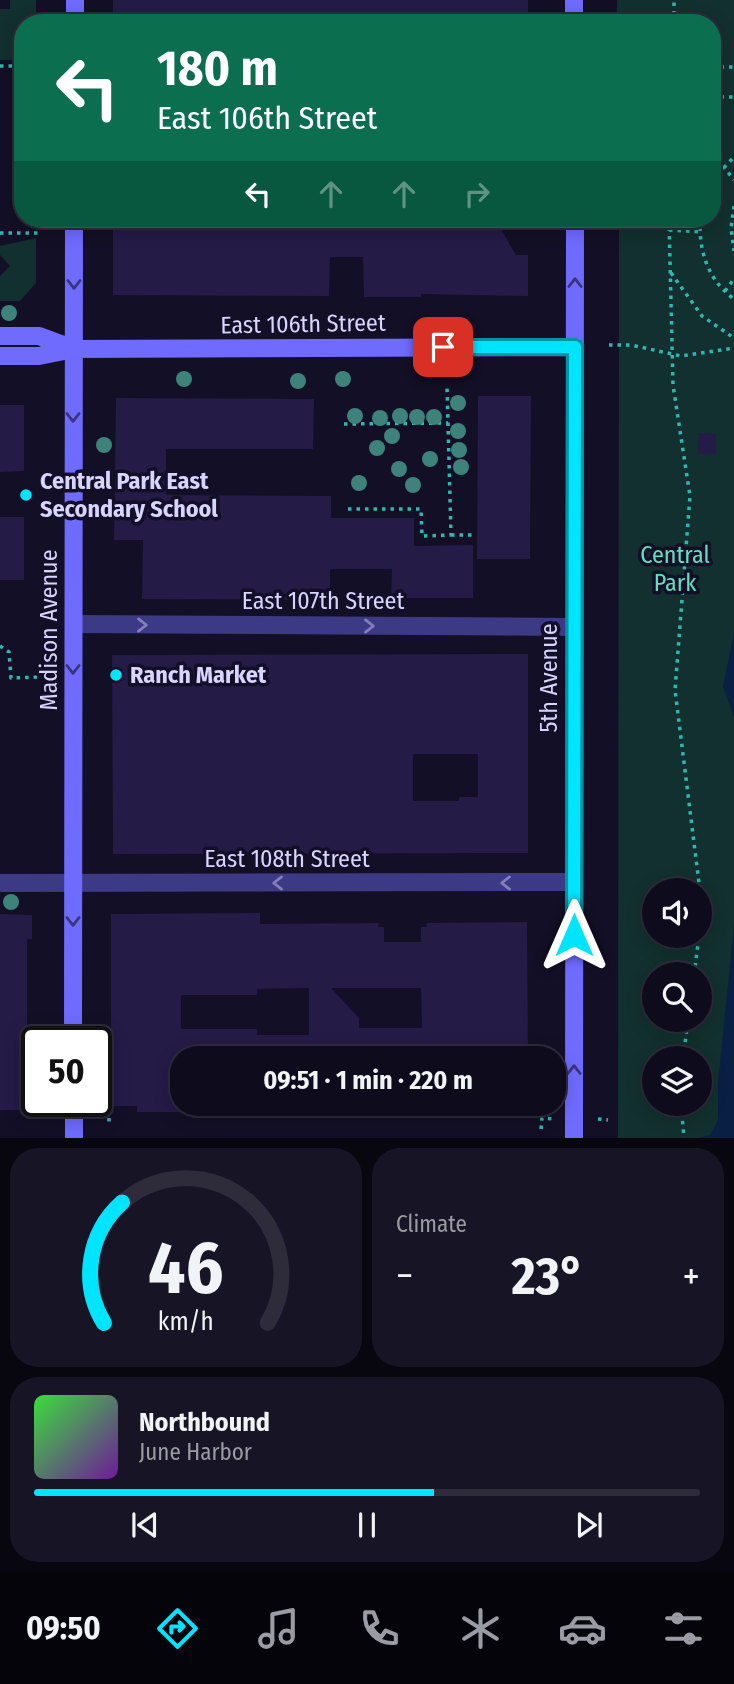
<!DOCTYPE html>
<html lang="en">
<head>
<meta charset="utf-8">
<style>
	:root { --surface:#0e0b1c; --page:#171425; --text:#f1f3f6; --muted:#9b9ba3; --line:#2e2b3b; --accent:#00e5ff }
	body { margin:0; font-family:"Fira Sans Condensed",sans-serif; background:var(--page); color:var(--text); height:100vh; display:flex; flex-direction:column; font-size:26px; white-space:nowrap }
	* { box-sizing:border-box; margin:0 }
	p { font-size:23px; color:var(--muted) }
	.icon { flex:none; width:38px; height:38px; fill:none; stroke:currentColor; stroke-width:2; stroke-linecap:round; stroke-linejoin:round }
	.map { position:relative; height:1138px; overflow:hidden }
	.panel { display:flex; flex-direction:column; gap:10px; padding:10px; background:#08060f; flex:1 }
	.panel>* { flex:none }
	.hud { position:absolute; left:14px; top:14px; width:707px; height:214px; border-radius:28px; box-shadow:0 4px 18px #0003,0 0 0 2px var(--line); background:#0b6e4f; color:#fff; overflow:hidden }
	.fabs { position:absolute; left:642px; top:878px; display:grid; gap:14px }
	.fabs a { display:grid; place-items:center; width:70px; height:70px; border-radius:50%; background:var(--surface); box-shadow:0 4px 18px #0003,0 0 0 2px var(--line); font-size:35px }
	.speed { position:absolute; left:21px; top:1026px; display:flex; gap:14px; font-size:35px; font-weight:700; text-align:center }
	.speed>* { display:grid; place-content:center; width:91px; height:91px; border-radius:50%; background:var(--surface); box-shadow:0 4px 18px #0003,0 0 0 2px var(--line); line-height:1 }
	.speed .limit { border:4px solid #111; border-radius:10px; background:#fff; color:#111 }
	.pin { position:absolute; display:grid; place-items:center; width:60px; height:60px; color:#fff; margin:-30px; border-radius:14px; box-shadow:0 4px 10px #0006 }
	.me { position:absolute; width:77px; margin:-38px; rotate:0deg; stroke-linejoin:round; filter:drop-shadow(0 0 5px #0008) }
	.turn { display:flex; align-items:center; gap:24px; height:147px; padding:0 28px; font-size:32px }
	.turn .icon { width:91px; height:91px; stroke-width:2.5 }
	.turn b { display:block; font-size:49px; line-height:60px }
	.lanes { display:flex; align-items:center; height:66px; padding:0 28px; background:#0003; justify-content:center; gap:35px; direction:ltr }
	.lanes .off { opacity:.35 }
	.big { font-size:52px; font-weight:700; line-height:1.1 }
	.panel .widget { flex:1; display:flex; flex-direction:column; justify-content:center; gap:10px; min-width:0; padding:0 24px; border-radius:28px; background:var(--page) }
	.panel .dial { align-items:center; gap:0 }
	.dial svg { height:182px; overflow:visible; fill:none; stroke:var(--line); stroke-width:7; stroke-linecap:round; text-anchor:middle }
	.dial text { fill:var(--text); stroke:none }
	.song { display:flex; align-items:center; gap:21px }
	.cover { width:84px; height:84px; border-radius:10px; background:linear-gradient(135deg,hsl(120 70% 55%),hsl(280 70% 35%)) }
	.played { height:7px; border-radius:4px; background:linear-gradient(90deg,var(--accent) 60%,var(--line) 60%) }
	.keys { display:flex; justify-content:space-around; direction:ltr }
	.heat { display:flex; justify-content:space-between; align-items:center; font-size:38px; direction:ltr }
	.panel .tiles { flex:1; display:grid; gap:10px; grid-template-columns:1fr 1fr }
	.widget:last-child { grid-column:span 2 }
	.trip { position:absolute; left:170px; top:1046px; width:396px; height:70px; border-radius:28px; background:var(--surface); box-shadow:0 4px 18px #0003,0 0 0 2px var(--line); font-weight:700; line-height:70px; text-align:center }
	.menu { display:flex; height:112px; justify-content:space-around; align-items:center; background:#06040b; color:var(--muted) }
	.menu .icon { width:49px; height:49px }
	.menu .selected { color:var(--accent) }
	.menu b { font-size:32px; color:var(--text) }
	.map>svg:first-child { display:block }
</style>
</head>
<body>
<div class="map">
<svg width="734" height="1138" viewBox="0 0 734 1138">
	<rect width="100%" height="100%" fill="#130f26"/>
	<path fill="#12302f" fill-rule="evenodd" d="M10,0H36V23H23V60H0V9H10Z
		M617,0H734V1138H618L619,219H712V23H617ZM654,891H700V936H654ZM654,975H700V1020H654ZM654,1059H700V1104H654Z
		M36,238V283L20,301H0V276L10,266L0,255V246Z"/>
	<path fill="#0a1f44" d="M734,632V717L723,687Z
		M734,925V1138H699L710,1135L718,1120V1083Z"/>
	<path fill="#241b47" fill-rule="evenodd" d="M113,0H528V23H113Z
		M175,219H495L516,255H528V296L421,294V297H364L363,257H330L329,296L113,295V230H175Z
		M478,396H531L530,559H477Z
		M116,398L314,399L313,449H166V495L331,496V518H414V546L473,545V598H391L392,569H330V600L142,599L143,540H114Z
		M0,405H24V471L0,472Z
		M699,433L716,434V454H698Z
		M0,517H24V580H0Z
		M528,654V853L113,854L112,655ZM413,754H478V797H459V801H413Z
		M260,913V924L379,923L378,927H384V942H421V927H427L426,923L527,922L528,1055H492V1059H182V1112H137V1106H111V914ZM309,988V1035H257V1029H181V995H257V989ZM331,988H421L422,1028H359V1018Z
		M0,914L32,915V939H27V1085H31V1110H0Z"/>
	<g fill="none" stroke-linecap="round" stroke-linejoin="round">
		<path stroke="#2fb8b0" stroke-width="3.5" stroke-dasharray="3.5 5" stroke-linecap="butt" d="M608,19L674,20
			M674,23V0
			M0,66H23
			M712,67H734
			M712,97H734
			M723,166L734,180
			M712,180L734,157
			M734,206L731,228L734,251
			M669,219L673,385L690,496L675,690L700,891
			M700,219C699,251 707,279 734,299
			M669,230L701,232
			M0,233H39
			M671,273L702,316L734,338
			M725,291L734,279
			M609,345H631L681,356L734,348
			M344,424L448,423
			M348,509H421L422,536L451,535L447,387
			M451,535H472
			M0,646L9,652L11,678L40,677
			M694,975L699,936
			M683,1059L688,1020
			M681,1104L684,1138
			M109,1118V1124
			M598,1119L608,1120
			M541,1129L542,1118L555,1119"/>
		<path stroke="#3d3a85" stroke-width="18" d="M74,624L573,627
			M0,883L574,882"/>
		<path stroke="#6f6bff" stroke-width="18" d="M574,0V23
			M75,23V0
			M0,336H39L74,349
			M0,356H39L74,349L575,347
			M73,1041L74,219
			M74,1138V1101
			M574,1138L575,219"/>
	</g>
	<g fill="#3d827b">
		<circle cx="9" cy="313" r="8"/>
		<circle cx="184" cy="379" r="8"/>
		<circle cx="343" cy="379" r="8"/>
		<circle cx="298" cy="381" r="8"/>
		<circle cx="458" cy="403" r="8"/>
		<circle cx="355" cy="416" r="8"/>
		<circle cx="400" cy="416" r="8"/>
		<circle cx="417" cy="417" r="8"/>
		<circle cx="434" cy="417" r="8"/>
		<circle cx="380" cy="418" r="8"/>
		<circle cx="458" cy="431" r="8"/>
		<circle cx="392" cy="436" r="8"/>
		<circle cx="104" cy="445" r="8"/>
		<circle cx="377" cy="448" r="8"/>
		<circle cx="459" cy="450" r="8"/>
		<circle cx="430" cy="459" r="8"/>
		<circle cx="461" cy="467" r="8"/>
		<circle cx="399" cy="469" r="8"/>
		<circle cx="359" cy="483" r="8"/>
		<circle cx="413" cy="485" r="8"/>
		<circle cx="11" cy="902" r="8"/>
	</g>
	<defs><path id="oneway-chevron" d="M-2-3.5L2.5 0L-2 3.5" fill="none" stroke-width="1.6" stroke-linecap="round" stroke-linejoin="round" transform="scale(1.75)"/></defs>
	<g stroke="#38347d">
		<use href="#oneway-chevron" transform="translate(575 283) rotate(-90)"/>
		<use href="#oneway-chevron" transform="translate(74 284) rotate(90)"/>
		<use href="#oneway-chevron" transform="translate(73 417) rotate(90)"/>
		<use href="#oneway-chevron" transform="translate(73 669) rotate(90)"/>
		<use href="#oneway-chevron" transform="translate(73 921) rotate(90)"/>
		<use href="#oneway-chevron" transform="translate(574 1070) rotate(-90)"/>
	</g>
	<g stroke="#837fbc">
		<use href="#oneway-chevron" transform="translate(142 625)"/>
		<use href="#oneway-chevron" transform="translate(369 626)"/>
		<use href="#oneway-chevron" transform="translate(278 883) rotate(-180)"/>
		<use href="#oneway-chevron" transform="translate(506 883) rotate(-180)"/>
	</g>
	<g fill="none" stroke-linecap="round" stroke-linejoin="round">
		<defs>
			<path id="route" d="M443,347H575L574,935"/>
		</defs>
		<use href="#route" stroke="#0095a6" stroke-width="18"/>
		<use href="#route" stroke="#00e5ff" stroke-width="12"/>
	</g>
	<g fill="#00e5ff" stroke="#130f26" stroke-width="2.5">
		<circle cx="26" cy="495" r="7"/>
		<circle cx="116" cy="675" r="7"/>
	</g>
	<g text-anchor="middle" stroke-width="7" stroke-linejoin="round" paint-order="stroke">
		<g font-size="24" fill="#d9d4ff" stroke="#130f26">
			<text transform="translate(303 324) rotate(-1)" y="8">East 106th Street</text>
			<text x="323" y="609">East 107th Street</text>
			<text transform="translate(49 630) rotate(-90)" y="8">Madison Avenue</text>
			<text transform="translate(549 678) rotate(-90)" y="8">5th Avenue</text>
			<text x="287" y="867">East 108th Street</text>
		</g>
		<g font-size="24" font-weight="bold" fill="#d9d4ff" stroke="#130f26" text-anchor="start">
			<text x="40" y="489">Central Park East<tspan x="40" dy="28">Secondary School</tspan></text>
			<text x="130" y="683">Ranch Market</text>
		</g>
		<g font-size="24" fill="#5fe0c0" stroke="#130f26">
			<text x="675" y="563">Central<tspan x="675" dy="28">Park</tspan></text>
		</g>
	</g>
</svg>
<div class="fabs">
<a><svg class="icon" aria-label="sound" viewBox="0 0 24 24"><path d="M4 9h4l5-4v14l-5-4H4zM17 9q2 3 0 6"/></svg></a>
<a><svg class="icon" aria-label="search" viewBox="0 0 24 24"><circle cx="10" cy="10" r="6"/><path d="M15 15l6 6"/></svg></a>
<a><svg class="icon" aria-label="layers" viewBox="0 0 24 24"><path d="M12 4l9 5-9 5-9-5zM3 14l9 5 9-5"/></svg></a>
</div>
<div class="speed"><div class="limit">50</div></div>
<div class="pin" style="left:443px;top:347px;background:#d93025"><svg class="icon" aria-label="arrive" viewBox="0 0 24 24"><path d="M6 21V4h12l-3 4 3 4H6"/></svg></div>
<svg class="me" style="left:574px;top:935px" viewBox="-20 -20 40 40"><path d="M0-17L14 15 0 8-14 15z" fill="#00e5ff" stroke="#fff" stroke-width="4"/></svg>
<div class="trip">09:51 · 1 min · 220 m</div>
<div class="hud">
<div class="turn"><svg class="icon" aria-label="left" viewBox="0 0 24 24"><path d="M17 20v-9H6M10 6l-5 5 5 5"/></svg><div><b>180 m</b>East 106th Street</div></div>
<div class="lanes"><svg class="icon" aria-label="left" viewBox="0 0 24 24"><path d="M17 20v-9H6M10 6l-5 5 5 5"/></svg><svg class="icon off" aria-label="ahead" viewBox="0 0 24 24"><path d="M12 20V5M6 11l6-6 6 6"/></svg><svg class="icon off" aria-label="ahead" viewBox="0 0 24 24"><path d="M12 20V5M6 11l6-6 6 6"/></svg><svg class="icon off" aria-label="right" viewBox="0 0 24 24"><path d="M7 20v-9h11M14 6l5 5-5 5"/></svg></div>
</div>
</div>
<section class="panel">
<div class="tiles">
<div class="widget dial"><svg viewBox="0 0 100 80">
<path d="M14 69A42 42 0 1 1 86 69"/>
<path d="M14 69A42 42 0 0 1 22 16" stroke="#00e5ff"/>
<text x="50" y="56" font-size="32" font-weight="700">46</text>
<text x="50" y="72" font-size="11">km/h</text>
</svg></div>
<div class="widget"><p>Climate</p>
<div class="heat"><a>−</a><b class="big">23°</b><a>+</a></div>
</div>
<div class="widget">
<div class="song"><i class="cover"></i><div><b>Northbound</b><p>June Harbor</p></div></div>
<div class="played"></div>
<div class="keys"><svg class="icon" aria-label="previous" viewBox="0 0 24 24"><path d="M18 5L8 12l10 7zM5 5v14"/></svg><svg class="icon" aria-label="pause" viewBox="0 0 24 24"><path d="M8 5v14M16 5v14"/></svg><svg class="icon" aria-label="next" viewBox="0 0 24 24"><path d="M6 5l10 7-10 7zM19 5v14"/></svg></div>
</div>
</div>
</section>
<nav class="menu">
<b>09:50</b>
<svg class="icon selected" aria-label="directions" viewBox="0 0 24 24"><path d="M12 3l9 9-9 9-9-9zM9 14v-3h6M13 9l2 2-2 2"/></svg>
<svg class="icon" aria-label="music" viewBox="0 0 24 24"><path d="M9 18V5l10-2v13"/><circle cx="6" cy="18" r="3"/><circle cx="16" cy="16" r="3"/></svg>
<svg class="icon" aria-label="phone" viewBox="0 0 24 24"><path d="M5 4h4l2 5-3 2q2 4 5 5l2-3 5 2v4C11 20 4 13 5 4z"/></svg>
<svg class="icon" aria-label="climate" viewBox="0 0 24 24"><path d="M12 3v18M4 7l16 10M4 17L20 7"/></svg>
<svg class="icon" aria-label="car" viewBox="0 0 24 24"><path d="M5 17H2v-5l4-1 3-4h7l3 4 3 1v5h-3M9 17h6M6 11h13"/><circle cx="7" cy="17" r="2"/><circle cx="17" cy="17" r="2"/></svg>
<svg class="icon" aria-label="filters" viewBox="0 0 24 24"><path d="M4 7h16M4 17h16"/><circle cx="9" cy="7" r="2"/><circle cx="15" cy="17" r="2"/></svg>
</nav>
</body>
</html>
